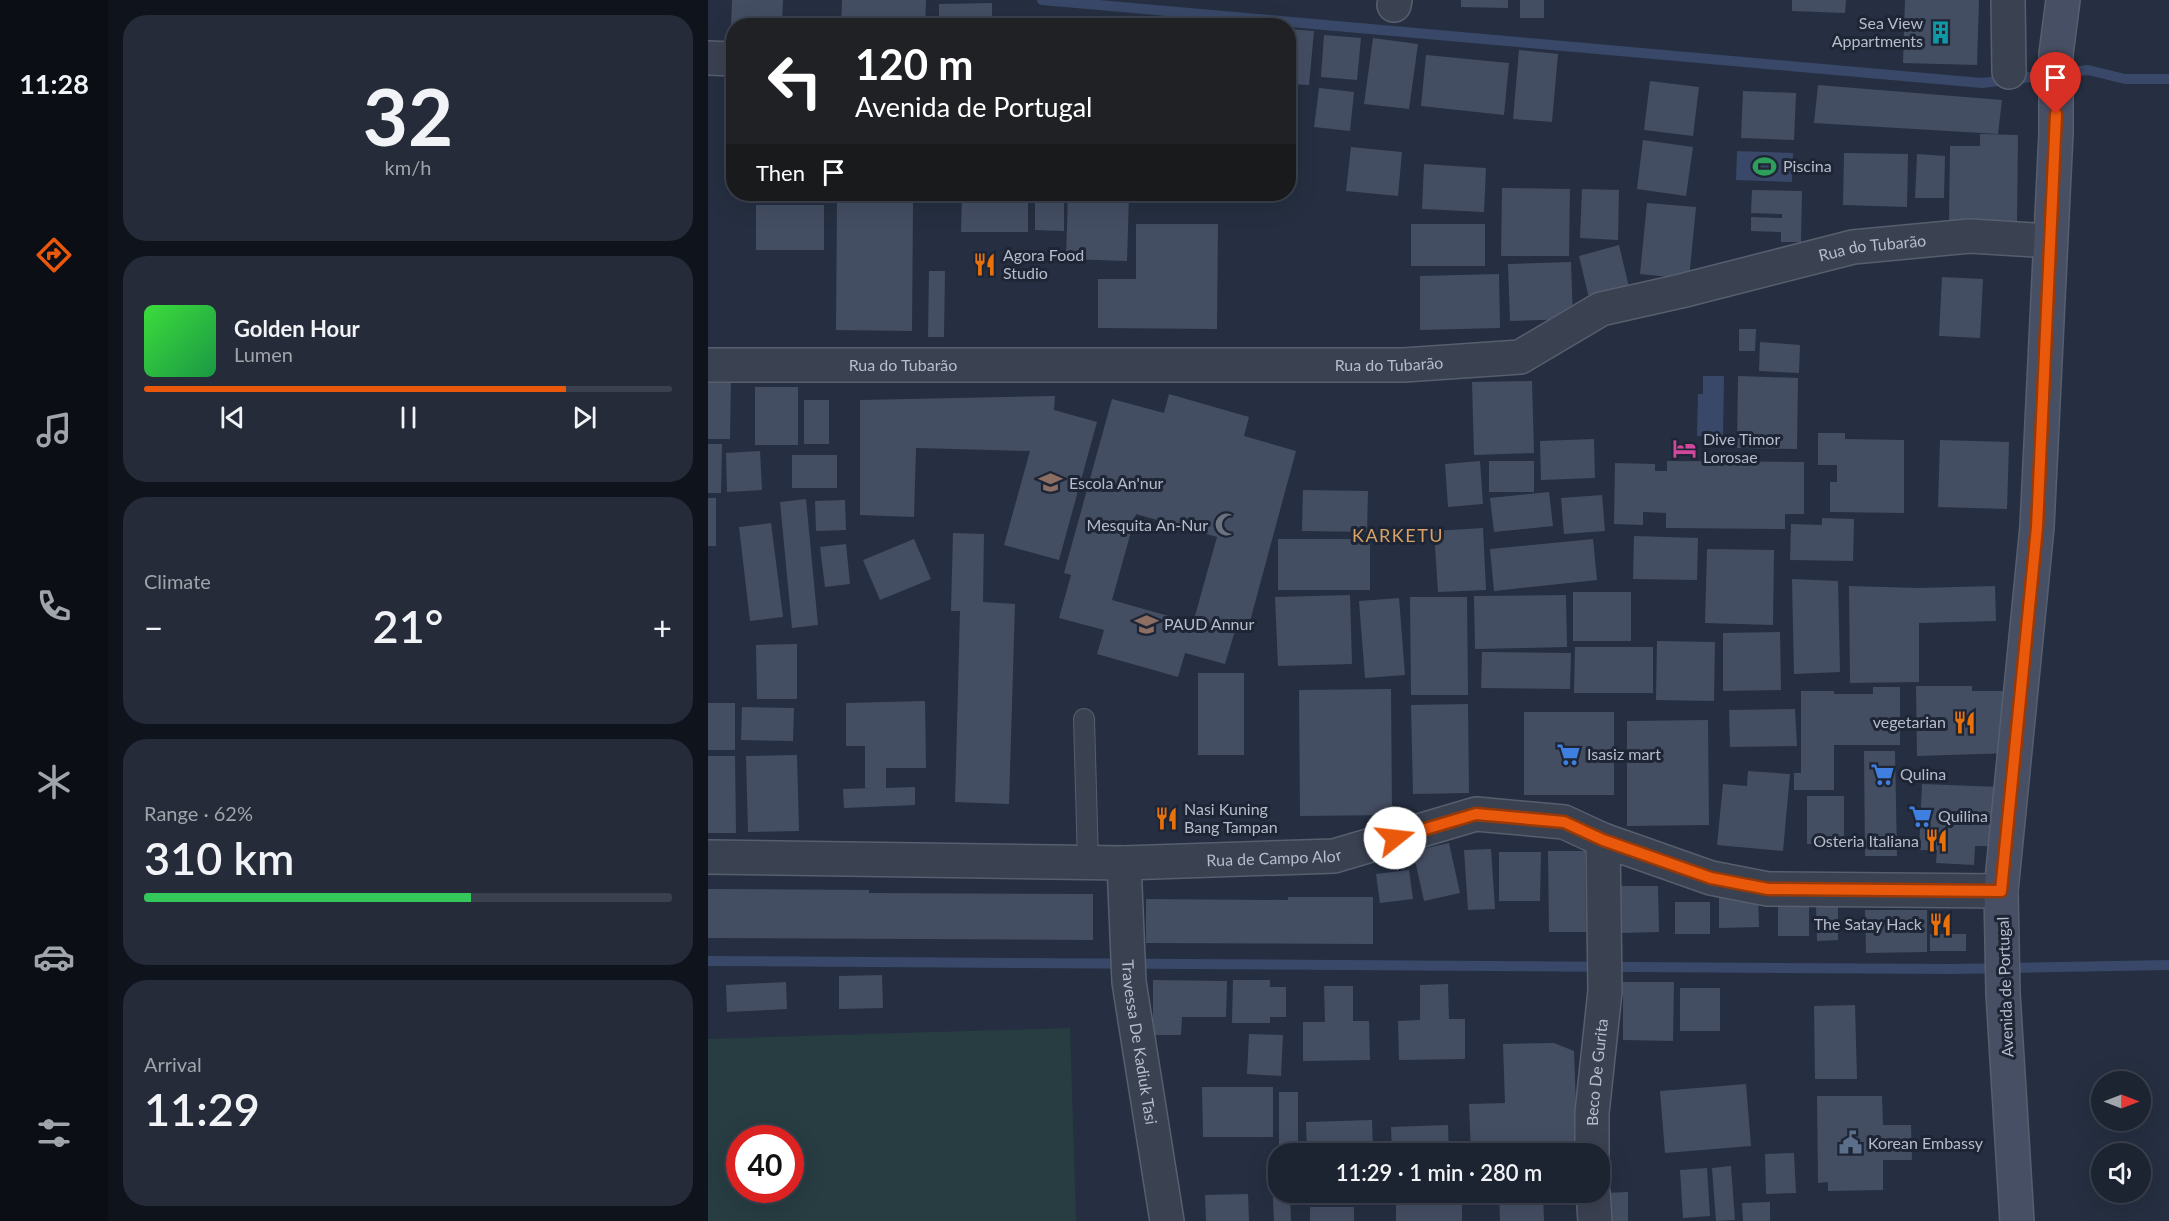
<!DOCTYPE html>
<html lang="en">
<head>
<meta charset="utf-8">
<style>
	:root { --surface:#1c2331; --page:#252b39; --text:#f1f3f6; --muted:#a0a4ab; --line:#3a404d; --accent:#ea580c }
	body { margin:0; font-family:Lato,sans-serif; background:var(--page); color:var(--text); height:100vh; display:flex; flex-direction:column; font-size:22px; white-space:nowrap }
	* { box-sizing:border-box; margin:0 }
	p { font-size:20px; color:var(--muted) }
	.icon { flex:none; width:33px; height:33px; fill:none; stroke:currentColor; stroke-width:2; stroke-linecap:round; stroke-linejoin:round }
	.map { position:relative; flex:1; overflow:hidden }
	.side { display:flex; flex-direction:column; gap:15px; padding:15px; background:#0f131b; width:600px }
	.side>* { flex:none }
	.banner { position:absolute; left:18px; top:18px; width:570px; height:183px; border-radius:24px; box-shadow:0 6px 24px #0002,0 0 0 2px var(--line); background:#202124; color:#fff; overflow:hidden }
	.needle { width:39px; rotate:90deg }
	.controls { position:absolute; left:1383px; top:1071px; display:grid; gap:12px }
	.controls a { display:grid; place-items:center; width:60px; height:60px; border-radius:50%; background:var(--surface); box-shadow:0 6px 24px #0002,0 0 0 2px var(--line); font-size:30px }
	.speed { position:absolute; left:18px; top:1125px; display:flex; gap:12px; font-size:30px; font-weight:700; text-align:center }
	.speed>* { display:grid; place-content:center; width:78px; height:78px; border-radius:50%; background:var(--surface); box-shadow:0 6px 24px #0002,0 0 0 2px var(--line); line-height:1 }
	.speed .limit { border:9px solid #d22; background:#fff; color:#111 }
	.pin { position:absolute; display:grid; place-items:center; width:51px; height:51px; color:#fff; margin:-62px -26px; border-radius:50% 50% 50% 0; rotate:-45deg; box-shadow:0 0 6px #0007 }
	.pin .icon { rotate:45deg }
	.me { position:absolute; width:66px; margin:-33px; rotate:74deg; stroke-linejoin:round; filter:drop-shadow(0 0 4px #0008) }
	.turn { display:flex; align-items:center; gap:21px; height:126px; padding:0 30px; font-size:27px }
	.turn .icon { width:78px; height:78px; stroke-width:2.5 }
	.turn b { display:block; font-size:42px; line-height:51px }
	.then { display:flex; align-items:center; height:57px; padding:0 30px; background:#0003; gap:12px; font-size:22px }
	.big { font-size:45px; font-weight:600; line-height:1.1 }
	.side .tile { flex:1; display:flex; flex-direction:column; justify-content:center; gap:9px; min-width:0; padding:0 21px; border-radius:24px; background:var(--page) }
	.side .dial { align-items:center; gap:0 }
	.dial b { font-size:78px; line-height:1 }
	.song { display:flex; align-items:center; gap:18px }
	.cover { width:72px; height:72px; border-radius:9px; background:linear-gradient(135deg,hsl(120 70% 55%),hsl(140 70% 35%)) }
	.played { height:6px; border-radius:3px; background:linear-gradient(90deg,var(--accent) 80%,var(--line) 80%) }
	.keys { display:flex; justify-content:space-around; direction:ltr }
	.heat { display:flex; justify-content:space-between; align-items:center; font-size:33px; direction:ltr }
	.charge { height:9px; border-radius:4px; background:linear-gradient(90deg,#34c759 62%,var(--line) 0) }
	.trip { position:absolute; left:560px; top:1143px; width:342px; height:60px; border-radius:24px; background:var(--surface); box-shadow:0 6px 24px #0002,0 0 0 2px var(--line); font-weight:600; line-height:60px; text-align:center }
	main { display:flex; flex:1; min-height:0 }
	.tab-bar { display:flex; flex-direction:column; width:108px; justify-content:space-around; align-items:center; background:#0b0e14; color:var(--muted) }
	.tab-bar .icon { width:42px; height:42px }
	.tab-bar .active { color:var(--accent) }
	.tab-bar b { font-size:27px; color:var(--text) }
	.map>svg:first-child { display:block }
</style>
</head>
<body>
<main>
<nav class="tab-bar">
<b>11:28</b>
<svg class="icon active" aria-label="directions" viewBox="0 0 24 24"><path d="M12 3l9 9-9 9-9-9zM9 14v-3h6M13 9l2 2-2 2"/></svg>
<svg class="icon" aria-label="music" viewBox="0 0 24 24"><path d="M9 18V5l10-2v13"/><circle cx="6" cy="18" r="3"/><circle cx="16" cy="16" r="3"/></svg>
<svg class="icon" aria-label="phone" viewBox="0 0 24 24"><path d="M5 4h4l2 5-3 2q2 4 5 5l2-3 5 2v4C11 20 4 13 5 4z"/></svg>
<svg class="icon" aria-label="climate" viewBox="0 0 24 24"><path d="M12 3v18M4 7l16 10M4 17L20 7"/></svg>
<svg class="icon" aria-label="car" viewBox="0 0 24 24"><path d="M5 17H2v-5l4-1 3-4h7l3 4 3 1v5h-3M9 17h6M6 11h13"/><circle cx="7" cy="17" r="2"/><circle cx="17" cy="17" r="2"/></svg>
<svg class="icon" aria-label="filters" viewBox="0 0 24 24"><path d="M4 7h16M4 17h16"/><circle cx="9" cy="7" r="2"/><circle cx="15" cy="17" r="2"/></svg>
</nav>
<section class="side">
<div class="tile dial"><b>32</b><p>km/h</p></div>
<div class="tile">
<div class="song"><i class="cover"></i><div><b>Golden Hour</b><p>Lumen</p></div></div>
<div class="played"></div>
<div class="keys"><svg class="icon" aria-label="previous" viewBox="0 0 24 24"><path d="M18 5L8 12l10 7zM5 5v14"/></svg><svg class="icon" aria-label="pause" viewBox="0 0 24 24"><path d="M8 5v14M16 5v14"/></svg><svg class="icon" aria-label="next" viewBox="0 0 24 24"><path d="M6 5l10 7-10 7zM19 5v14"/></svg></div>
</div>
<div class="tile"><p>Climate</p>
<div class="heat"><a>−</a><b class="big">21°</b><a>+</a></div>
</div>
<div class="tile"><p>Range · 62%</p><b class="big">310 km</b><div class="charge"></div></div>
<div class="tile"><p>Arrival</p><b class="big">11:29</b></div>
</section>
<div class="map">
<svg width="1461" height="1221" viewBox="0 0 1461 1221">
	<rect width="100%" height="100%" fill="#252f41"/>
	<path fill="#273d42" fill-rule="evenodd" d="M362,1028L368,1221H0V1039ZM32,1138H82V1190H32Z"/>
	<path fill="#394868" d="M1029,151L1085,153L1084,182L1028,180Z
		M995,376H1016L1015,437L989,436L990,394H995Z"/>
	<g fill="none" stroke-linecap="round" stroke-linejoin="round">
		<path stroke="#394868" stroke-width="10" d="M334,0L1274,83L1380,70L1417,79H1461
			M0,961L1245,969L1461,965"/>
	</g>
	<path fill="#444e63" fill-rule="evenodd" d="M24,0H75L74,26H23Z
		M134,0H218L217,26H133Z
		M753,0H800V8L753,7Z
		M812,0H836V18H812Z
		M1084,0H1138L1137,13L1084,11Z
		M1197,0H1271L1269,65L1195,63Z
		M284,3V26H231V4Z
		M437,16L521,22L520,26H436Z
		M580,29L606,31L601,85L580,84Z
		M616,35L653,38L649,80L613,77Z
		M665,38L710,44L701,109L656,104Z
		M811,50L850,54L844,122L805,119Z
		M718,55L801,63L796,115L713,106Z
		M942,81L991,87L985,136L936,130Z
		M1110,85L1294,100L1290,134L1106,123Z
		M611,88L646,92L642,131L606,127Z
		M1035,91L1088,93L1086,140L1033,138Z
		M1272,134L1310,135L1309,221H1241L1242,146H1272Z
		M935,140L985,147L978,196L929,189Z
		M643,147L694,152L690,196L638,191Z
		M1136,153L1200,154L1199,207L1135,205Z
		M1209,154L1237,156L1236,198H1207Z
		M716,164L778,168L776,212L714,209Z
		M794,188L862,189L861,256H793Z
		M874,189L911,190L910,240L872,238Z
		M1044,190L1094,191L1093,242H1073V232L1043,231V217L1074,218V214L1043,213Z
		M254,194H320V232H253Z
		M327,194H356V231L327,230Z
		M360,194H421L419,261L358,259Z
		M129,202L205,203L204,331L128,330Z
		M939,203L988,207L981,279L932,274Z
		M48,205H116V250H48Z
		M428,224H510L509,329L390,328V279H428Z
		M703,224H777V266H703Z
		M911,245L921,287L881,298L871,256Z
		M863,262L865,319L802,321L800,264Z
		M221,271H237L236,337H220Z
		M791,274L792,328L712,330V276Z
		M1234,277L1275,279L1272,338L1231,336Z
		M1031,329H1048L1047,351H1031Z
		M1052,342L1092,345L1091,373L1051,371Z
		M0,376L23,377L22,439H0Z
		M1030,376L1090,378L1089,449L1029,448Z
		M824,381L826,453L766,455L764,382Z
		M47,387H90V445H47Z
		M461,394L541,417L536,436L588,451L541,625L530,621L517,664L477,653L470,677L389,654L396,630L351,618L363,575L356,573L404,399L456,413ZM428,514L509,537L485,623L404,600Z
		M347,396L346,410L389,422L351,560L296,545L322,451L208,448L206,517L152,515V400Z
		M96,400H121V444H96Z
		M1110,433H1137V439L1196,440V513L1122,512V482H1129V465H1110Z
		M886,439L887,478L833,480L832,441Z
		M1232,440L1301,442L1299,509L1230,507Z
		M0,444H14L13,493H0Z
		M52,451L54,490L19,492L18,453Z
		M84,455H129V488H84Z
		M772,461L775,504L740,507L737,464Z
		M781,461H826V492H781Z
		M959,461L1096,462V514H1077V529L958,528V513L935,512V525L906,524L907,463L947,464V471H959Z
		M595,490L660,491L659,532L594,531Z
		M841,492L845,526L786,532L782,498Z
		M894,495L897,531L856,534L853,498Z
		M0,498H8V546H0Z
		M98,499L110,625L84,628L72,502Z
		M137,500L138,530L108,531L107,501Z
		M1114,518L1146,519L1145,561L1082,560L1083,524L1114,525Z
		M63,523L75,617L42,621L31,527Z
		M775,528L778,590L730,592L726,531Z
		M245,533L276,534L275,602L307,604L301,804L247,802L252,611H243Z
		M926,536L990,538L989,580L925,579Z
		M206,539L223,579L172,600L155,560Z
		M570,539H662V590H570Z
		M885,539L889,580L786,591L782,549Z
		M138,544L142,584L117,587L112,547Z
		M999,549L1066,550L1065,625L997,623Z
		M1084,579L1130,581L1132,672L1086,674Z
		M1141,586L1210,588L1287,586L1288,621L1211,623V682L1142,683Z
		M865,592H923V641H865Z
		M642,595L644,664L570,666L567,597Z
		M858,595L859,647L767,649L766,596Z
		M702,597H759L760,695H703Z
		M691,598L697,675L657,678L651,601Z
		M1072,632L1073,690L1015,691V633Z
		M949,641L1007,642L1006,701L948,700Z
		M89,644V699H49L48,645Z
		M867,647H945V693H866Z
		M774,652L863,653L862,689L773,688Z
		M490,673H536V755H490Z
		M1208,686H1264V691H1302L1303,753L1209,756Z
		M1165,687H1192V745H1126V790H1086V773H1093V691H1126V694H1165Z
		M683,689L684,815L592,816L591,690Z
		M217,701L218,768H178V788L207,787V805L136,808L135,789L166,788H157V746H138V703Z
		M0,703H27V750H0Z
		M760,704L761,793L705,794L703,705Z
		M34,707L86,708L85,741L33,740Z
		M1087,709L1089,746L1022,747L1021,710Z
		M816,712H906V795H816Z
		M1000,720L1001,825L919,826V721Z
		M1156,751H1187L1189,856H1157Z
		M89,755L91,831L40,832L38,756Z
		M0,756H27L28,833H0Z
		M1040,771L1082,774L1075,851L1009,845L1015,784L1039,786Z
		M1214,784L1292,787L1290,846H1267L1266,865L1228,863L1229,850H1211Z
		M1099,796H1136V844H1099Z
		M741,843L752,893L716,901L705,851Z
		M783,849L787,909L760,910L756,850Z
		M840,851H877L878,932H841Z
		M791,852H833L832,901H791Z
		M701,870L705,899L672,903L668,874Z
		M911,886H950L951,932L912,933Z
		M0,889L161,890V893L385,894V940L0,938Z
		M1050,894L1051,927L1011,928V895Z
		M580,897H665V944L438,943V899L580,900Z
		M967,902H1002V934H967Z
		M1070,903H1101V936H1070Z
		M1108,906H1130V940L1109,941Z
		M1157,910H1219V952L1158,953Z
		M1222,934H1258V951H1222Z
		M174,975L175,1008L131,1009V976Z
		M445,980L519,981L518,1017H474L473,1035H445Z
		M525,980H562V987H578V1017H562V1023H524Z
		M78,982L79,1009L19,1012L18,985Z
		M915,982H966L965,1041L915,1040Z
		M740,984L741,1019H757V1059L691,1060L690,1021L712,1020V985Z
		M616,986H645V1021H661L662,1060L595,1061V1022H617Z
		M972,988H1012V1031H972Z
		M1147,1005L1149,1079H1107L1106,1006Z
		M541,1034L575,1035L573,1076L539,1074Z
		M846,1043L866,1051L869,1135L858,1154H763L761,1104L797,1103L795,1044Z
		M1038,1084L1043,1146L957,1153L952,1091Z
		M494,1087H565V1137H495Z
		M571,1092H590V1149H571Z
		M1109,1096H1174L1175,1125H1203L1204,1160H1175V1190L1120,1191V1182L1110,1183Z
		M664,1120L665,1154H599L598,1122Z
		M740,1125L741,1154H684L683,1127Z
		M1086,1153L1088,1193L1058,1194L1057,1154Z
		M563,1159H570V1192H582L583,1221H566Z
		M1023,1166L1027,1220L1008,1221L1004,1168Z
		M999,1168L1002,1216L975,1218L972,1170Z
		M791,1192H835L836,1221H792Z
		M920,1192V1221H896V1193Z
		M540,1194L541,1221H498L497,1195Z
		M1062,1202V1221H1035L1034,1203Z
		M688,1203L754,1205V1221H688Z
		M602,1207H646V1221H602Z"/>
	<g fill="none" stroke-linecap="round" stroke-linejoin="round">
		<defs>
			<path id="service" d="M376,719L380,862"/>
			<g id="minor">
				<path d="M1300,0L1301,72"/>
				<path d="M686,5L687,0"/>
				<path d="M0,58L26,59"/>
				<path id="s1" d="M416,863L421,982L459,1221"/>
				<path id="s2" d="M884,1154V1113L897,991L895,840"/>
				<path d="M885,1192L887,1221"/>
			</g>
			<g id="tertiary">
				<path id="s3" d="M0,365H696L812,357L893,309L973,291L1145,247L1262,236L1341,241"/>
				<path id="s4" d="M0,857L416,863L626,856L768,814L856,822L895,840L1003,878L1060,889L1293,891"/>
			</g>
			<path id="secondary" d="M1309,1221L1295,993L1293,891L1329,527L1348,133V54L1355,0"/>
		</defs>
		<use href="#service" stroke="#575f6e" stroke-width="22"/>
		<use href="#minor" stroke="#575f6e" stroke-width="36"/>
		<use href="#tertiary" stroke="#575f6e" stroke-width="36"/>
		<use href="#secondary" stroke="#575f6e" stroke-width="36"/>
		<use href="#service" stroke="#3a4151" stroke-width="20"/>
		<use href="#minor" stroke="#3a4151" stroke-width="33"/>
		<use href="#tertiary" stroke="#3a4151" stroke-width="33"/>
		<use href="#secondary" stroke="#474f64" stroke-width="33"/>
	</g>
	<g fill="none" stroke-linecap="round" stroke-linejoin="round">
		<defs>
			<path id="route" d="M687,838L768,814L856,822L895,840L1003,878L1060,889L1293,891L1329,527L1348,114"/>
		</defs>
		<use href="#route" stroke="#983908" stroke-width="15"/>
		<use href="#route" stroke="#ea580c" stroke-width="10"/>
	</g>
	<defs>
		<symbol id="building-bare" viewBox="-9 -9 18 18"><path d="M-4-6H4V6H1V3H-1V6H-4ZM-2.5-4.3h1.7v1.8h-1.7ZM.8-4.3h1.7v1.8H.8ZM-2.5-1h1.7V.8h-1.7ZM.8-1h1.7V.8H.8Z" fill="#0f9aa8" stroke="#1e2636" stroke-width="2.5" paint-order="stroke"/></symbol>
		<symbol id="stadium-bare" viewBox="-9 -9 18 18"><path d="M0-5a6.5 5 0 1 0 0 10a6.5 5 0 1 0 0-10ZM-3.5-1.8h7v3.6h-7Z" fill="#2e9e5b" stroke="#1e2636" stroke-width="2.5" paint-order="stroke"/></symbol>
		<symbol id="restaurant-bare" viewBox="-9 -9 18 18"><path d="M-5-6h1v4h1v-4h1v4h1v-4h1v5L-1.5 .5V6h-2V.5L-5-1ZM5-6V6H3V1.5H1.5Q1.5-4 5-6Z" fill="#e8710a" stroke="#1e2636" stroke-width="2.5" paint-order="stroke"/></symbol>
		<symbol id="hotel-bare" viewBox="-9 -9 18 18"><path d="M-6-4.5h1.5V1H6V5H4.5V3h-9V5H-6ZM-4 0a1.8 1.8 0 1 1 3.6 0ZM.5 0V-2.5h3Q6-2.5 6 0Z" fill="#d1479c" stroke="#1e2636" stroke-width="2.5" paint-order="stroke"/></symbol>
		<symbol id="school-bare" viewBox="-9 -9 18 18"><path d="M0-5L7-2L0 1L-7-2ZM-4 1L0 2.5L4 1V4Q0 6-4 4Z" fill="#8d6e63" stroke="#1e2636" stroke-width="2.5" paint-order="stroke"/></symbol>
		<symbol id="mosque-bare" viewBox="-9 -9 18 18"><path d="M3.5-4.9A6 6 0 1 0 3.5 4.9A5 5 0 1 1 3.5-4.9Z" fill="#6b7280" stroke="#1e2636" stroke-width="2.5" paint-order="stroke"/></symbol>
		<symbol id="supermarket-bare" viewBox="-9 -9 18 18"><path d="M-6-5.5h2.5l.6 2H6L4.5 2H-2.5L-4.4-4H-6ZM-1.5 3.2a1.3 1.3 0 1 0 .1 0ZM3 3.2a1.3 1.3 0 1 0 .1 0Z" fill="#3f7fe0" stroke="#1e2636" stroke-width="2.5" paint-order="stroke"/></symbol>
		<symbol id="civic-bare" viewBox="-9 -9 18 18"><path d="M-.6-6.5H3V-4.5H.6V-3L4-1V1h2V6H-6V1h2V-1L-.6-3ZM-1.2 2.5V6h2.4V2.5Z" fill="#5c6f8a" stroke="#1e2636" stroke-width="2.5" paint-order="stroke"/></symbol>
	</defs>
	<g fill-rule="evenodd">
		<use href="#building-bare" x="1216" y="16" width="33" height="33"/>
		<use href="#stadium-bare" x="1040" y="150" width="33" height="33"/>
		<use href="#restaurant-bare" x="260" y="248" width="33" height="33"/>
		<use href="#hotel-bare" x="960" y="432" width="33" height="33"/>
		<use href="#school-bare" x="326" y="466" width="33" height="33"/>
		<use href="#mosque-bare" x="502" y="508" width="33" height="33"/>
		<use href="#school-bare" x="422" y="608" width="33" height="33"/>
		<use href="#restaurant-bare" x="1240" y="706" width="33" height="33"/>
		<use href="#supermarket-bare" x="844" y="738" width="33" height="33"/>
		<use href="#supermarket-bare" x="1158" y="758" width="33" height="33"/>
		<use href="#supermarket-bare" x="1196" y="800" width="33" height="33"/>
		<use href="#restaurant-bare" x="442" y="802" width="33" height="33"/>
		<use href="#restaurant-bare" x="1212" y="824" width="33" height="33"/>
		<use href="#restaurant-bare" x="1216" y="908" width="33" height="33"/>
		<use href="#civic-bare" x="1126" y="1126" width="33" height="33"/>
	</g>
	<g text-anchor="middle" stroke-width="6" stroke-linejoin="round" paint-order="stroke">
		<g font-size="16" fill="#b6bccb" stroke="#1e2636" text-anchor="start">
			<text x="1215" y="29" text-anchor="end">Sea View<tspan x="1215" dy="18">Appartments</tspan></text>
			<text x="1075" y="172">Piscina</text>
			<text x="295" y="261">Agora Food<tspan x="295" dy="18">Studio</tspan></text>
			<text x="995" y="445">Dive Timor<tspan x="995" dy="18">Lorosae</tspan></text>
			<text x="361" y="489">Escola An'nur</text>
			<text x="500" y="531" text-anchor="end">Mesquita An-Nur</text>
			<text x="456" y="630">PAUD Annur</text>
			<text x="1238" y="728" text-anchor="end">vegetarian</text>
			<text x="879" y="760">Isasiz mart</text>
			<text x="1192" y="780">Qulina</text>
			<text x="476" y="815">Nasi Kuning<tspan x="476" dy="18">Bang Tampan</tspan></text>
			<text x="1230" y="822">Quilina</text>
			<text x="1211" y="847" text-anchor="end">Osteria Italiana</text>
			<text x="1214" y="930" text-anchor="end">The Satay Hack</text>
			<text x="1160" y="1149">Korean Embassy</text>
		</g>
		<g font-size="16" fill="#b6bccb" stroke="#1e2636">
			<text dy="6" stroke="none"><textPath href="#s3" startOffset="1185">Rua do Tubarão</textPath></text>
			<text dy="6" stroke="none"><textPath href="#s3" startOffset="681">Rua do Tubarão</textPath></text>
			<text dy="6" stroke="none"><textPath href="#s3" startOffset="195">Rua do Tubarão</textPath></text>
			<text dy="6" stroke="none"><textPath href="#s4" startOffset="566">Rua de Campo Alor</textPath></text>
			<text transform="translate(1297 987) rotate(-92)" y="6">Avenida de Portugal</text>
			<text dy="6" stroke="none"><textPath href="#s1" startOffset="180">Travessa De Kadiuk Tasi</textPath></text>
			<text dy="6" stroke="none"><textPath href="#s2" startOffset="82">Beco De Gurita</textPath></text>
		</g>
		<g font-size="18" letter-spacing="1.5" fill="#d8a165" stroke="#1e2636">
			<text x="690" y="542">KARKETU</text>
		</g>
	</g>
</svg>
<div class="controls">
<a><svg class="needle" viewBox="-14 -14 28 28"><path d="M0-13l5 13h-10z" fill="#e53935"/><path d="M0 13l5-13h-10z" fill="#a0a4ab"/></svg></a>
<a><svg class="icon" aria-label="sound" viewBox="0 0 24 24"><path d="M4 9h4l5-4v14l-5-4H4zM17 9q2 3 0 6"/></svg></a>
</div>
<div class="speed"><div class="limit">40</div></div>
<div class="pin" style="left:1348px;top:114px;background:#d93025"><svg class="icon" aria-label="arrive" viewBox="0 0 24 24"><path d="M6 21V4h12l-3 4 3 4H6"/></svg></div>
<svg class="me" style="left:687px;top:838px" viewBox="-20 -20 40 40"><circle r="19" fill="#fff"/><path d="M0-13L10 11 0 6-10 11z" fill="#ea580c"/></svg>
<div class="trip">11:29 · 1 min · 280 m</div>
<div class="banner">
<div class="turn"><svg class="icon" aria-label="left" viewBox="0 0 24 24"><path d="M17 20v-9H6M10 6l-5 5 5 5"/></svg><div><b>120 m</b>Avenida de Portugal</div></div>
<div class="then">Then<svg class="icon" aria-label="arrive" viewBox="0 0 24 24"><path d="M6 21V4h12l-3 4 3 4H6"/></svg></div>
</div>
</div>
</main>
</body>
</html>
